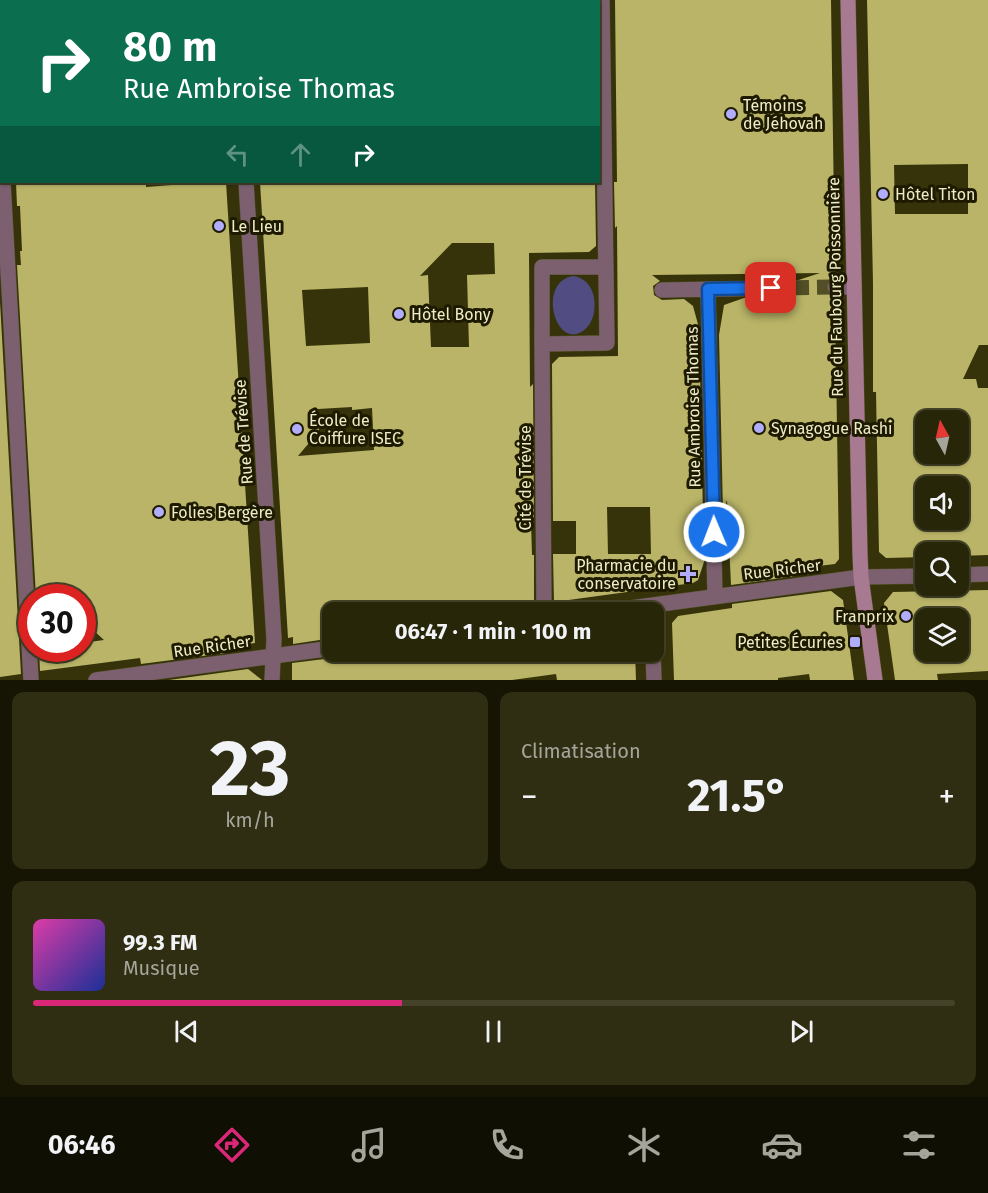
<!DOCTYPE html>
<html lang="fr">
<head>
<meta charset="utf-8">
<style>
	:root { --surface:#282608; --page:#302e12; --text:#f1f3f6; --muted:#a5a59c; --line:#444329; --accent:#db2777 }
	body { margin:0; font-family:"Fira Sans",sans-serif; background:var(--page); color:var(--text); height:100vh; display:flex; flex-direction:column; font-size:22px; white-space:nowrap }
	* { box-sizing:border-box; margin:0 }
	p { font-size:20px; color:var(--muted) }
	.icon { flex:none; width:33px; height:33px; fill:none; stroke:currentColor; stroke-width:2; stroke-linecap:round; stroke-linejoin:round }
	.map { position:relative; height:680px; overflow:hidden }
	.side { display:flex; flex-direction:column; gap:12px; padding:12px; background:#161504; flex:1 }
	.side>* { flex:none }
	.banner { position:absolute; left:0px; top:0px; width:600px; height:183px; box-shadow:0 2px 4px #0004,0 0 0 2px var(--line); background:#0b6e4f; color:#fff; overflow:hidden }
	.needle { width:39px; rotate:352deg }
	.fabs { position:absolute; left:915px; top:410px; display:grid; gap:12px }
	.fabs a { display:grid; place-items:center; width:54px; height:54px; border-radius:12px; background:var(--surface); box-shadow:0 2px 4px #0004,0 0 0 2px var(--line); font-size:30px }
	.speed { position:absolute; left:18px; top:584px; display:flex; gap:12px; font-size:30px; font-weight:700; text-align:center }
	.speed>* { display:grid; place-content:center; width:78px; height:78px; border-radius:50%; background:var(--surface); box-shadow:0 2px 4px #0004,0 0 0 2px var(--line); line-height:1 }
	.speed .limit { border:9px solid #d22; background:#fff; color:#111 }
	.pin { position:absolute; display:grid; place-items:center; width:51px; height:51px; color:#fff; margin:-26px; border-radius:12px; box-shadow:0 3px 9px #0006 }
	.me { position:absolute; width:66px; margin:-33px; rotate:359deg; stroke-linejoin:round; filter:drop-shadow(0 0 4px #0008) }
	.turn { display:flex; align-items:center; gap:21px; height:126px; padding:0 24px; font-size:27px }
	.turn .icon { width:78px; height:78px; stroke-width:2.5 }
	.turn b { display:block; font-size:42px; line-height:51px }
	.lanes { display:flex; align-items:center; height:57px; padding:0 24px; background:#0003; justify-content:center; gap:30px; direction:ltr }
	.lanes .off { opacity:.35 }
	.big { font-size:45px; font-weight:700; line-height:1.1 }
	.side .card { flex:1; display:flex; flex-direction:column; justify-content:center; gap:9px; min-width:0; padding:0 21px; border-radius:12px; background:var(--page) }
	.side .dial { align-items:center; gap:0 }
	.dial b { font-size:78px; line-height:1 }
	.song { display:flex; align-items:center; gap:18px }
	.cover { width:72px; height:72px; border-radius:9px; background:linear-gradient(135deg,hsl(320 70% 55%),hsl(230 70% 35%)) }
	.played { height:6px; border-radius:3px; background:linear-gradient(90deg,var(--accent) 40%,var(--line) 40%) }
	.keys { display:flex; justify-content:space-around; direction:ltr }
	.heat { display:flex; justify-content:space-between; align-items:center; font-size:33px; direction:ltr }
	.side .tiles { flex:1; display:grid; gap:12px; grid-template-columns:1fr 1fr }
	.card:last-child { grid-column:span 2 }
	.trip { position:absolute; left:322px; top:602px; width:342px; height:60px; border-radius:12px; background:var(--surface); box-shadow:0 2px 4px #0004,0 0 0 2px var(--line); font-weight:700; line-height:60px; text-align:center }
	.tabs { display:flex; height:96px; justify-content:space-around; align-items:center; background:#100f03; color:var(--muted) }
	.tabs .icon { width:42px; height:42px }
	.tabs .active { color:var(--accent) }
	.tabs b { font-size:27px; color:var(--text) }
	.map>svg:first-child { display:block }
</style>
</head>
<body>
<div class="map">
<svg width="988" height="680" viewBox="0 0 988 680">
	<rect width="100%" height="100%" fill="#36330a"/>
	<path fill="#514d83" d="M573,276C590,278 597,296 594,312C593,319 589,327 583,331C555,350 537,282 573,276Z"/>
	<path fill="#b9b467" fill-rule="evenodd" d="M615,0H831L835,277L827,282L825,288L830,295L835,297L839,559L835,564L802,568L810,574L731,585L727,500L723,512L719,335L724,305L744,298L775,297L780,292V286L820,273L652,275L660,281L653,286L654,295L662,300L684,299L693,306L699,328L704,562L698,580L693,583L554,602L553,554H576V521H553L552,364L559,357L618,356L617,226L615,228L614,182H617ZM607,507H650L651,554H608Z
		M867,0H988V345H979L963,379H976L978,388H988V555L958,556V552H926V557L886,558L879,552L876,392H873V283ZM968,164V214H895L894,165ZM926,412H958V453H926ZM926,486H958V525H926Z
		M16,182H146V187L185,184V182H226L255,643L220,648L226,653L141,664L140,658L40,671L39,648H82V643L104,640L82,620V597H36L17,265H21L20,251H22L20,206H17Z
		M260,182H595L596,246L589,252L529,253L530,387L533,384L534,522H531L532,555H534V604L481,612H333V638L293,644V637L288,638ZM452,243H494L495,274L467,275L469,347H431L428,275L420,276ZM368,287L370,343L306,346L302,290ZM352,407V410L372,408L374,450L298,456L319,431L318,409Z
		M0,302L21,674L0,677Z
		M988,590V671L937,674L938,680H895L884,603L893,592ZM926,618H958V651H926Z
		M831,591L843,600L854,680H810L809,674L778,678V680H674L672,623L678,616L732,608V604Z
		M416,651H635L636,680H557L556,674L512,680H292V663L333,658V662Z
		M248,669L262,680H169Z"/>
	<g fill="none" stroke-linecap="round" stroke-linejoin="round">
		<path stroke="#524f26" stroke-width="15" stroke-dasharray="15 8" stroke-linecap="butt" d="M771,288L835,287"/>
		<defs>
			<path id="street" d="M234,0V2
				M0,127L2,153
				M3,182L31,680
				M246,182L274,639L272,680
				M835,287H853
				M708,289L715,596
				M662,290L771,288
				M542,344V267H605
				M958,575L988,574
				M544,612L542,344L607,343L602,0
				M601,612L861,577L926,576
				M653,651L654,680
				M96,680L333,648"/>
			<path id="secondary" d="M848,0L860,554L861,577L875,680"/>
		</defs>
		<use href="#street" stroke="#535128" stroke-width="16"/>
		<use href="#secondary" stroke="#535128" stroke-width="16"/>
		<path stroke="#6d6b43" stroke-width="4" stroke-dasharray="4.5 3" stroke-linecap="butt" d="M368,0V2"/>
		<use href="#street" stroke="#7d6070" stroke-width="15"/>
		<use href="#secondary" stroke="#a77a92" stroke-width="15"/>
	</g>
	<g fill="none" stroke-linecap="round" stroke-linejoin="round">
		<defs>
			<path id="route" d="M714,532L708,289L771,288"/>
		</defs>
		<use href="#route" stroke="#114b97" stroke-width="15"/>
		<use href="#route" stroke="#1a73e8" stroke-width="10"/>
	</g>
	<g fill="#b1adfa" stroke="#1d1a00" stroke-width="2">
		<circle cx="731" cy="114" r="6"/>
		<circle cx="883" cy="194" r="6"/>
		<circle cx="219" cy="226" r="6"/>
		<circle cx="399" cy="314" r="6"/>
		<circle cx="759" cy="428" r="6"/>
		<circle cx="297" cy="429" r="6"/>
		<circle cx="159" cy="512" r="6"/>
		<path d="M685 565h6v6h6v6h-6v6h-6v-6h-6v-6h6z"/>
		<circle cx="906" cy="616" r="6"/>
		<rect x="849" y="636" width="12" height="12" rx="3"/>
	</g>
	<g text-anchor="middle" stroke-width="6" stroke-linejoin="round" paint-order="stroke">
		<g font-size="16" fill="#eeecc7" stroke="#1d1a00" text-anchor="start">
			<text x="743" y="111">Témoins<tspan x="743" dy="18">de Jéhovah</tspan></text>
			<text x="895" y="200">Hôtel Titon</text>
			<text x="231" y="232">Le Lieu</text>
			<text x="411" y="320">Hôtel Bony</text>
			<text x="309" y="426">École de<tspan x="309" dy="18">Coiffure ISEC</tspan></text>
			<text x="771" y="434">Synagogue Rashi</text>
			<text x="171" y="518">Folies Bergère</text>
			<text x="676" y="571" text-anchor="end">Pharmacie du<tspan x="676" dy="18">conservatoire</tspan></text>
			<text x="894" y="622" text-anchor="end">Franprix</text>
			<text x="843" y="648" text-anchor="end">Petites Écuries</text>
		</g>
		<g font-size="16" fill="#eeecc7" stroke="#1d1a00">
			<text transform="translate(835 287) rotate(-91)" y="6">Rue du Faubourg Poissonnière</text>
			<text transform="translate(693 407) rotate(-91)" y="6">Rue Ambroise Thomas</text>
			<text transform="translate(243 432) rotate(-94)" y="6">Rue de Trévise</text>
			<text transform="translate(525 478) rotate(-90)" y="6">Cité de Trévise</text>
			<text transform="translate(782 569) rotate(-7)" y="6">Rue Richer</text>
			<text transform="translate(212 646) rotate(-8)" y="6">Rue Richer</text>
		</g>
	</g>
</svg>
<div class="fabs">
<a><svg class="needle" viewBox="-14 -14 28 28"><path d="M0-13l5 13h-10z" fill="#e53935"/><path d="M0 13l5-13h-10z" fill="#a5a59c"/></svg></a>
<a><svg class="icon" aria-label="sound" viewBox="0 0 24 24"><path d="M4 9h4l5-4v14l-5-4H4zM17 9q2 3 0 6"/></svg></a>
<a><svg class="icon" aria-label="search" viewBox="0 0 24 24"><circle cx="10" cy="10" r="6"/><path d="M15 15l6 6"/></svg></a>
<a><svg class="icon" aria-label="layers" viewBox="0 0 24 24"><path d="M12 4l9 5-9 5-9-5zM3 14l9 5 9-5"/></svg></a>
</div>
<div class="speed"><div class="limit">30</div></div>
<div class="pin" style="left:771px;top:288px;background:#d93025"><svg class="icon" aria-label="arrive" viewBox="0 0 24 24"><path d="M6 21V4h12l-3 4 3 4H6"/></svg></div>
<svg class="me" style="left:714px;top:532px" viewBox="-20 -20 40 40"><circle r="17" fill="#1a73e8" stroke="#fff" stroke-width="3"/><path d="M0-11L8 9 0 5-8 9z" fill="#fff"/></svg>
<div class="trip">06:47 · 1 min · 100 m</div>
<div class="banner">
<div class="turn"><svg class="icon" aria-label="right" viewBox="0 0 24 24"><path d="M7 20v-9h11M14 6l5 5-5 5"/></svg><div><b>80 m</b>Rue Ambroise Thomas</div></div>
<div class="lanes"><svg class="icon off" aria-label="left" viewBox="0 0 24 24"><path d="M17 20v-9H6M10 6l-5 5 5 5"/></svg><svg class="icon off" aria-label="ahead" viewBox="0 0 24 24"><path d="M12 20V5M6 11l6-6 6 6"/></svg><svg class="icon" aria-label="right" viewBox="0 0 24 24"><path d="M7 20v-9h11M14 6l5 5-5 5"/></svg></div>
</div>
</div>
<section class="side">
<div class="tiles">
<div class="card dial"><b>23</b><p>km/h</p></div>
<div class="card"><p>Climatisation</p>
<div class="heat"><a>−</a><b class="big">21.5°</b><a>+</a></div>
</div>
<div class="card">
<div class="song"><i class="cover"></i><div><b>99.3 FM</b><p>Musique</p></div></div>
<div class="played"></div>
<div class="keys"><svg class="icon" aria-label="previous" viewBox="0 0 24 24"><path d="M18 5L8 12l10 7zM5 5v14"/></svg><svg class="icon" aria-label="pause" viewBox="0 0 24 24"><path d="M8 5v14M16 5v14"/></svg><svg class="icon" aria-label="next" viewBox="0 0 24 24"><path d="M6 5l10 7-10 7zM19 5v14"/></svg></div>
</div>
</div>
</section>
<nav class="tabs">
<b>06:46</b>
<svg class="icon active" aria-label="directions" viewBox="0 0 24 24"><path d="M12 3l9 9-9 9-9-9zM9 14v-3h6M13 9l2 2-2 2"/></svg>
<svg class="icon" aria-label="music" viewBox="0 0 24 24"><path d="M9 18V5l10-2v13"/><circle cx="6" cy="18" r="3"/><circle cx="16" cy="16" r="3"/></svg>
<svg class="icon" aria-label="phone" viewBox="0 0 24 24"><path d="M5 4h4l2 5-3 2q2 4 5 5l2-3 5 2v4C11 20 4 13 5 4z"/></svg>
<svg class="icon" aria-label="climate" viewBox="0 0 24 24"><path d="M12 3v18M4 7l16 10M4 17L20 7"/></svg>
<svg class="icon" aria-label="car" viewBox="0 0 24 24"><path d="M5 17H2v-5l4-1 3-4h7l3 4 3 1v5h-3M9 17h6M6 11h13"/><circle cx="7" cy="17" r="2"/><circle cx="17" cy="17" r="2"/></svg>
<svg class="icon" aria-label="filters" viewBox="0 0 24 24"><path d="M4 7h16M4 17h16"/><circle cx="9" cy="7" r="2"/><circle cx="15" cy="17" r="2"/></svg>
</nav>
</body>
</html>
